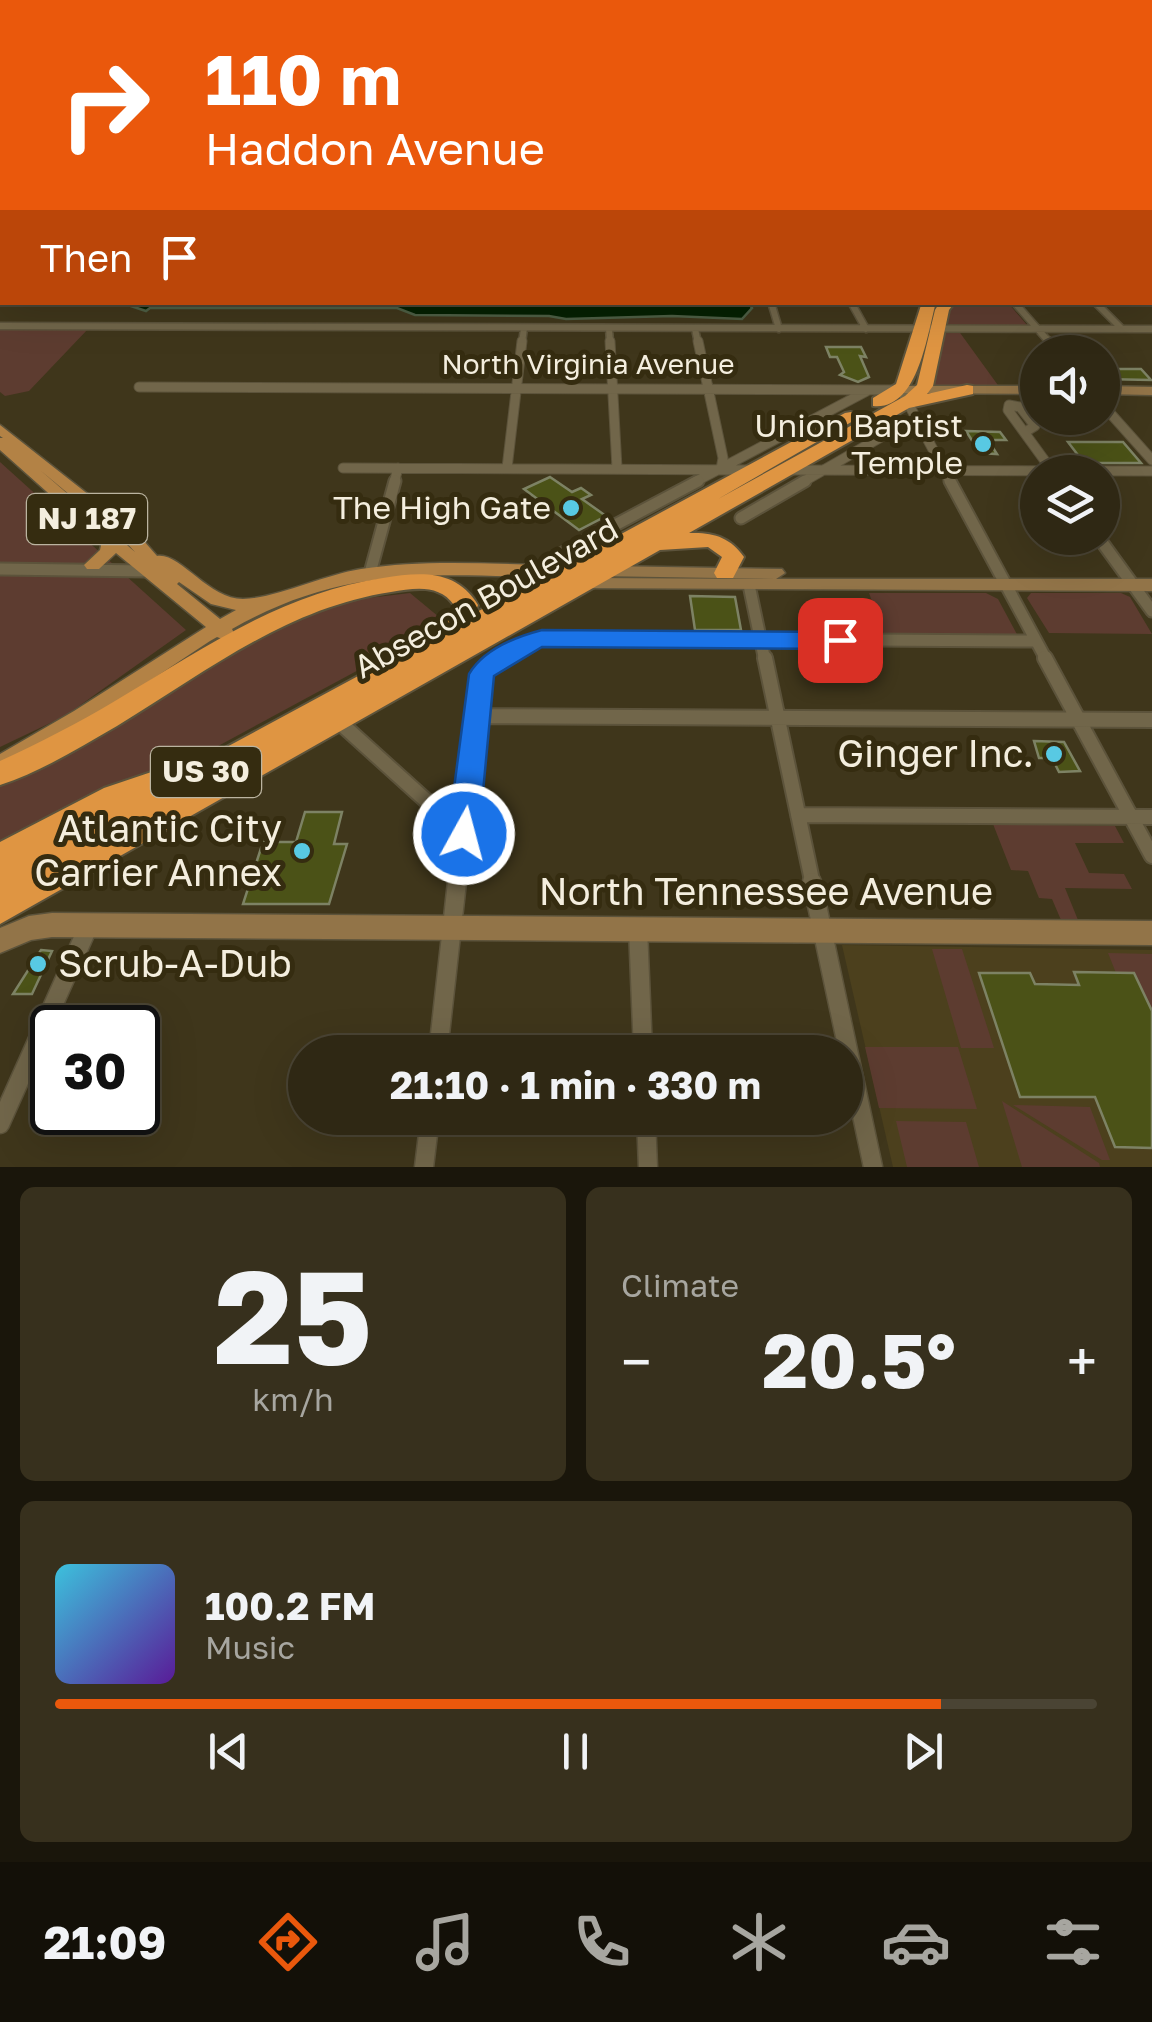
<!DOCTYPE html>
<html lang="en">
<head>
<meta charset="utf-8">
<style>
	:root { --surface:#2f2814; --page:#37301d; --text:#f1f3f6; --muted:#a7a6a0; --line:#4a4434; --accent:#ea580c }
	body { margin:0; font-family:"Golos Text",sans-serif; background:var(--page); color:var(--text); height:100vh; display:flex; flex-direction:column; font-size:38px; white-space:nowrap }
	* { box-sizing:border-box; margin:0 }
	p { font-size:32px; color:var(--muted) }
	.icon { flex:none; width:55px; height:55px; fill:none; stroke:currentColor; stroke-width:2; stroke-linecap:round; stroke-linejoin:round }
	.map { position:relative; height:1167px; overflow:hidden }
	.side { display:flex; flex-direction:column; gap:20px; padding:20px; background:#1a160b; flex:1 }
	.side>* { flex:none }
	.top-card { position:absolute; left:0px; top:0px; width:1152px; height:305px; box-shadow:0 10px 40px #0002,0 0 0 2px var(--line); background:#ea580c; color:#fff; overflow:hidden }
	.controls { position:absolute; left:1020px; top:335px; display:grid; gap:20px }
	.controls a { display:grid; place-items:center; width:100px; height:100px; border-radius:50%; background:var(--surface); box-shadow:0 10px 40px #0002,0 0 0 2px var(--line); font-size:50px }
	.speed { position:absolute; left:30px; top:1005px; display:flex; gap:20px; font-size:50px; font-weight:700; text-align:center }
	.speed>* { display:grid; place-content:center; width:130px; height:130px; border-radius:50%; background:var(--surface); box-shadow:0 10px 40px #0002,0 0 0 2px var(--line); line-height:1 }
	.speed .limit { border:5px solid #111; border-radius:15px; background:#fff; color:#111 }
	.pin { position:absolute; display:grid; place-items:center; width:85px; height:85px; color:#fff; margin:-42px; border-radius:20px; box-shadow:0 5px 15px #0006 }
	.me { position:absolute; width:110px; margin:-55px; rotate:7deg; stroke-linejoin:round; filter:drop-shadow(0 0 8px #0008) }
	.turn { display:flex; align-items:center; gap:35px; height:210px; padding:0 40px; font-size:45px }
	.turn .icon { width:130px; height:130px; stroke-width:2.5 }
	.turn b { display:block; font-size:70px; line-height:85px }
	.then { display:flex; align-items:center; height:95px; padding:0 40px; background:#0003; gap:20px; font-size:38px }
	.big { font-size:75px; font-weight:700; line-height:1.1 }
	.side .card { flex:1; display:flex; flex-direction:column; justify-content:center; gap:15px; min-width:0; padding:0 35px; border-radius:15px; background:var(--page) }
	.side .dial { align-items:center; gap:0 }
	.dial b { font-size:130px; line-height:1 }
	.song { display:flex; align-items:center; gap:30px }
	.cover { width:120px; height:120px; border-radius:15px; background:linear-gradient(135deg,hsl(190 70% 55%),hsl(270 70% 35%)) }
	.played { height:10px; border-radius:5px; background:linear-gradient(90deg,var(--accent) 85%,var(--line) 85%) }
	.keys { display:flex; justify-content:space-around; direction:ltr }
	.heat { display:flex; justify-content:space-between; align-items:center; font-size:55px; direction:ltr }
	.side .tiles { flex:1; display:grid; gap:20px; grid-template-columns:1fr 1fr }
	.card:last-child { grid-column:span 2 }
	.trip { position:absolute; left:288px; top:1035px; width:575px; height:100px; border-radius:50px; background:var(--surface); box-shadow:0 10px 40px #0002,0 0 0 2px var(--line); font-weight:700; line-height:100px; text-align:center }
	.tab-bar { display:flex; height:160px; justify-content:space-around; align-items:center; background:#131008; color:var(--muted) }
	.tab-bar .icon { width:70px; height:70px }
	.tab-bar .on { color:var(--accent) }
	.tab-bar b { font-size:45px; color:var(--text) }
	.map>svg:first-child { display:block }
</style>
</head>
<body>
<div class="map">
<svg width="1152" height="1167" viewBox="0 0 1152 1167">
	<rect width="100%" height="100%" fill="#3f361b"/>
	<path fill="#4c401d" d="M842,945L1152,950V1167H893Z"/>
	<path fill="#5d3c30" d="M955,303H1008L1028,326H948V309Z
		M0,329H88L29,391L5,396L0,392Z
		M943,330H958L1000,388H933Z
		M0,462L186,630L65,716L0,747Z
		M410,593L439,617L436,628L196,758L110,785L0,842V786L99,738L279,623L343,601Z
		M869,593H986L998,599L1019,638L885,637Z
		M1031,593H1121L1130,597L1152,634L1049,633L1027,598Z
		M993,824L1115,826L1124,843H1075L1089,873L1124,874L1132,889L1065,888L1078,920H1061L1052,899L1039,898L1028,871L1011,870Z
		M932,949H962L994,1048H961Z
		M1108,953L1152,954V1011L1134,973H1116Z
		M865,1047H958L977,1109L879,1108Z
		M1002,1101L1099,1163L1100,1167H1022Z
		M1013,1105L1090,1107L1110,1160H1102Z
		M896,1121L966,1122L979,1167H907Z"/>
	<path fill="#052002" stroke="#4d5e44" stroke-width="2.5" d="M749,303L752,308L742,319L672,316L566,319L549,316L415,315L397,308H150L146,311L122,303Z"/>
	<path fill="#4b5217" stroke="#7d8264" stroke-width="2.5" d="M826,347H861L866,357L860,356L869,377L858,382L840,375L844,372L837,357H830Z
		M1102,369H1141L1151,380L1102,379Z
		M966,431L1000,432L1006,440H988L997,454L980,453Z
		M1068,442H1123L1141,463H1084Z
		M550,477L572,492L581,488L591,495L582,499L606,516L579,530L524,489Z
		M690,596L735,597L741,630H695Z
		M1034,741L1064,742L1080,771L1059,772L1052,758H1039Z
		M305,812H342L334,844H347L329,904H243L263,842H296Z
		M41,950L52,951L32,994H13Z
		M1074,972L1134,973L1152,1011V1148L1115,1147L1095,1097H1020L979,973H1030L1035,984L1079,985Z"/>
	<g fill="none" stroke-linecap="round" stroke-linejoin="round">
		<defs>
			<path id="street-far4" d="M771,302L779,329
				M851,302L866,329
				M1014,302L1050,343
				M1095,302L1122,329
				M0,326L1152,329
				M609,328L610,343
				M695,329L698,343
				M522,343L524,328"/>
			<path id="street-far3" d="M610,341L617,468
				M698,341L723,458L721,469
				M1048,341L1058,352
				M139,387L901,390L951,483
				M1102,404L1152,460
				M1025,432L1035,426L1020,407L1009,405L1008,410L1053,472
				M343,468L753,470
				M507,468L522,341
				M786,470L1152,471
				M394,483L398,468
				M693,483L867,391
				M801,483L902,425L917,424"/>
			<path id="street-far2" d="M950,481L1047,661
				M741,518L805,481
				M1099,538L1152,611
				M553,558L698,481
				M0,569L146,571
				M370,573L395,481
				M749,585L765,661
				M497,661L542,638L1036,641"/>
			<path id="street-far1" d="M765,658L813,885
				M1045,658L1152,856
				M478,716L1152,720
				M337,720L463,834
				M798,815L1152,817
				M457,885L481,677L490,664L502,658"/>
			<path id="street" d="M812,882L873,1167
				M638,928L643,1052
				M438,1052L457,882
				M646,1118L648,1167
				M0,1124L89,925
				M424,1167L430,1118"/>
			<path id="secondary" d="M1150,177L1152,178V184L1150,183Z
				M1150,197H1152V203H1150Z
				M1150,277H1152V285H1150Z
				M901,386H1038V394L896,393V387Z
				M1102,386L1152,387V395L1102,394Z
				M606,566L782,569L785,573L776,579H1152V591L581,588L578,584L581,580L587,578L775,579L600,576L597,572L600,568Z
				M52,913L1152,921V945L52,937L31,940L0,953V928L29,916Z"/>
			<path id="primary" d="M0,425L136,532L157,556C180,552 208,599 243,599C277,598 323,575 361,569C431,558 504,565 575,566L584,572L575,578C445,576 351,561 232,629L234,633L232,638L225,640L217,637L210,641L48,748L0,773V754L74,711L206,627L116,553L99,569H87L84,565L100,550L102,541L0,450V438H3L0,436ZM40,470L124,540L135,552ZM179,582L211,604L236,610L220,619L177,584Z"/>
			<path id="highway" d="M1150,270H1152V278H1150Z
				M922,302H936C927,335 918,411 873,406V398L896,384Z
				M940,302H955L949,310L933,386L927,394L967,385L973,386V394L909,408L689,533C713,532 730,537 744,557L733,578H717L714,573L722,557L708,547L660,550L0,924V842L104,788L187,760L197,763L434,635L450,618L454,605C439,584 415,588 391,592C286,608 206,672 117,726C80,747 41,772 0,785V761C39,743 78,723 115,701C202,650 281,593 383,578C421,572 456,569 478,605L475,613L845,413L851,412L860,417L718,499L905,396L917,385L935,310Z"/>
		</defs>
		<use href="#street-far4" stroke="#5c533b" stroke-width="9"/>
		<use href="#street-far3" stroke="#5c533b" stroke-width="11"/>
		<use href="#street-far2" stroke="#5c533b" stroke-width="15"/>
		<use href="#street-far1" stroke="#5c533b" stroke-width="18"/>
		<use href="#street" stroke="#5c533b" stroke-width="21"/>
		<use href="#secondary" stroke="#5c533b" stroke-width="3"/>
		<use href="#primary" stroke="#5c533b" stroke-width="3"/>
		<use href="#highway" stroke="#5c533b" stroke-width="4"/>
		<use href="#street-far4" stroke="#71664a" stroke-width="6"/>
		<use href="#street-far3" stroke="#71664a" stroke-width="9"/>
		<use href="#street-far2" stroke="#71664a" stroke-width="11"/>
		<use href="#street-far1" stroke="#71664a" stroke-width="14"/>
		<use href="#street" stroke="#71664a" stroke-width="18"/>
		<use href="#secondary" fill="#927448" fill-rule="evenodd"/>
		<use href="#primary" fill="#b38245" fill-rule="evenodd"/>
		<use href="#highway" fill="#df9542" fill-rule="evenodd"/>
	</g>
	<linearGradient id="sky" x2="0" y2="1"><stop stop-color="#231e0f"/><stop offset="0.47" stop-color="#52524a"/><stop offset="1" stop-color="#52524a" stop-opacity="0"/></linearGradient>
	<rect width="1152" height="307" fill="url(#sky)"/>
	<path fill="#1a73e8" stroke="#114b97" stroke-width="2.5" d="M542,630L840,632L852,640L840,649L542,647L494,676L479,834L474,843L464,847L453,843L448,834L469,674C484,649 515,637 542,630Z"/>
	<g fill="#58c9e3" stroke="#352c10" stroke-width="4">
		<circle cx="983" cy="444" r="10"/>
		<circle cx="571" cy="508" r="10"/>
		<circle cx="1054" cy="754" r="10"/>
		<circle cx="302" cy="851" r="10"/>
		<circle cx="38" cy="964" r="10"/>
	</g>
	<g text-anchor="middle" stroke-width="10" stroke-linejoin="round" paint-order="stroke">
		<g font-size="28" fill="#f4eede" stroke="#352c10">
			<text x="588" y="374">North Virginia Avenue</text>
		</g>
		<g fill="#352c10" stroke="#bbb4a0" stroke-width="2.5">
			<rect x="27" y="494" width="120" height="50" rx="8"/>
			<rect x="151" y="747" width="110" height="50" rx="8"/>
		</g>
		<g font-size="30" font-weight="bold" fill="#f4eede">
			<text x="87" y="529">NJ 187</text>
			<text x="206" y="782">US 30</text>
		</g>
		<g font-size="32" fill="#f4eede" stroke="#352c10" text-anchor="end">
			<text x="963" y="437">Union Baptist<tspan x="963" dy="37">Temple</tspan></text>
			<text x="551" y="519">The High Gate</text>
		</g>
		<g font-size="32" fill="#f4eede" stroke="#352c10">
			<text transform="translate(486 598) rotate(-29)" y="11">Absecon Boulevard</text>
		</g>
		<g font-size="38" fill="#f4eede" stroke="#352c10" text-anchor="end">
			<text x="1034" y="767">Ginger Inc.</text>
			<text x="282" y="842">Atlantic City<tspan x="282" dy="44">Carrier Annex</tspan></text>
			<text x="58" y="977" text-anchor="start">Scrub-A-Dub</text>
		</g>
		<g font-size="38" fill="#f4eede" stroke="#352c10">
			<text x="766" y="905">North Tennessee Avenue</text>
		</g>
	</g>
</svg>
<div class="controls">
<a><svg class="icon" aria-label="sound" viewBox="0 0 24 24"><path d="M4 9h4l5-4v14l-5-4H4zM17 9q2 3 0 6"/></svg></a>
<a><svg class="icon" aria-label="layers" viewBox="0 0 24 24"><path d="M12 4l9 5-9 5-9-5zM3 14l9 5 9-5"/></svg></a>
</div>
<div class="speed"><div class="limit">30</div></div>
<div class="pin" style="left:840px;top:640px;background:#d93025"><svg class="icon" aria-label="arrive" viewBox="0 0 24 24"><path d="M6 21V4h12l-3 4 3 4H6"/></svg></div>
<svg class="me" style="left:464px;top:834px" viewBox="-20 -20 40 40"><circle r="17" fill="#1a73e8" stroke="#fff" stroke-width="3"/><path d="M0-11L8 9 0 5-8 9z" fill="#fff"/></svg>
<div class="trip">21:10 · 1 min · 330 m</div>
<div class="top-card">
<div class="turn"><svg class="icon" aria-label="right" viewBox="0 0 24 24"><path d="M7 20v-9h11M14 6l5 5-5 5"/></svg><div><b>110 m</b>Haddon Avenue</div></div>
<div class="then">Then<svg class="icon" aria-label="arrive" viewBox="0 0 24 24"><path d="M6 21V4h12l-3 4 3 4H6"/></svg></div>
</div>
</div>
<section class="side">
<div class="tiles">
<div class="card dial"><b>25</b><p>km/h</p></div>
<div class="card"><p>Climate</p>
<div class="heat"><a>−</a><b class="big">20.5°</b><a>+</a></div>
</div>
<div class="card">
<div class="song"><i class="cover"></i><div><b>100.2 FM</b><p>Music</p></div></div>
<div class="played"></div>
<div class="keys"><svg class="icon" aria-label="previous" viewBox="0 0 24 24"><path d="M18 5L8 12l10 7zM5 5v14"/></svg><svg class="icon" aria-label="pause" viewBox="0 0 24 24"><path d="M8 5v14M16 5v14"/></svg><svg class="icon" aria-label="next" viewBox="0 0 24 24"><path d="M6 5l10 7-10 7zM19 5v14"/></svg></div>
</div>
</div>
</section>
<nav class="tab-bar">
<b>21:09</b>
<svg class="icon on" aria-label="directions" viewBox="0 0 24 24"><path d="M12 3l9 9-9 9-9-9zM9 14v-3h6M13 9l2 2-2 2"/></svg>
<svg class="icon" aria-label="music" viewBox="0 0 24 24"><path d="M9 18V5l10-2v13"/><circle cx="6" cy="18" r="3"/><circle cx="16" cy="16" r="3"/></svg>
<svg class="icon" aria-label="phone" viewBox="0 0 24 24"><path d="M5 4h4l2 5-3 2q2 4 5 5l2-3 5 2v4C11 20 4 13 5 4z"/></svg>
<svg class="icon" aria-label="climate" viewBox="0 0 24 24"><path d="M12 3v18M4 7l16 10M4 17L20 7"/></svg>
<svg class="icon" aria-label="car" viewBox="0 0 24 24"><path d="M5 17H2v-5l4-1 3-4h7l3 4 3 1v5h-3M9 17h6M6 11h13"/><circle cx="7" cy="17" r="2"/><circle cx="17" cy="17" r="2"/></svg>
<svg class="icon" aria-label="filters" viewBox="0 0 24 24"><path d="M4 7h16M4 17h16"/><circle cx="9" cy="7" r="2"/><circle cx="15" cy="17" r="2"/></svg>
</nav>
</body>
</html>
